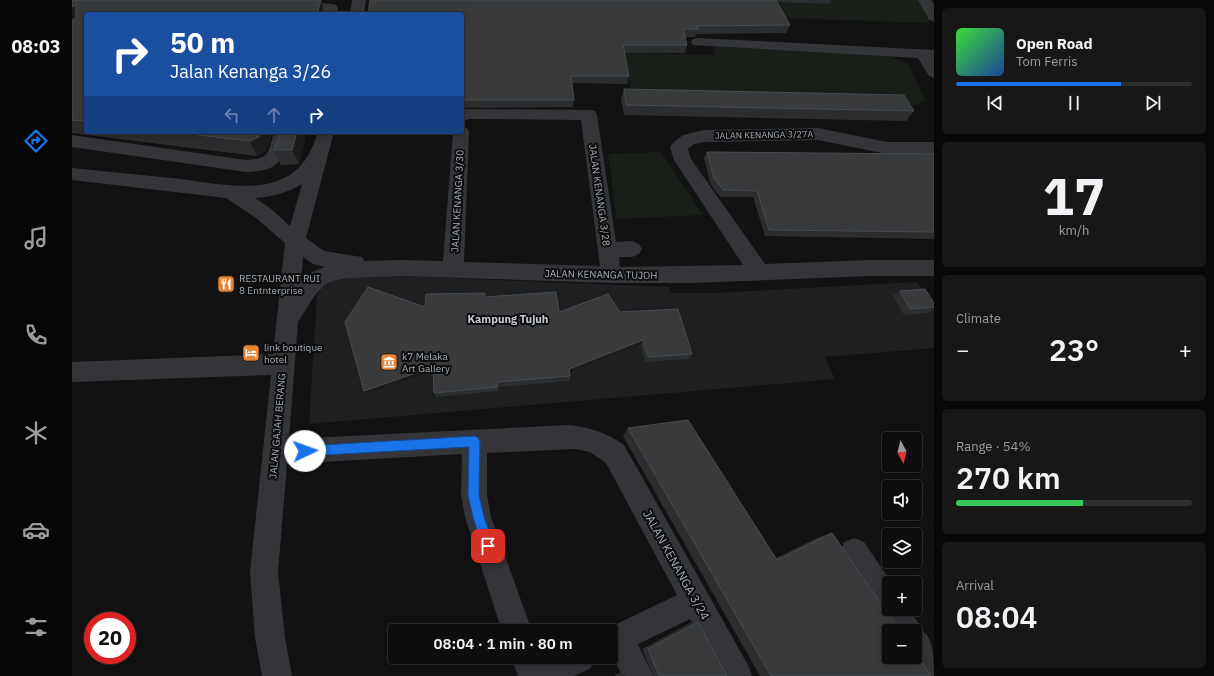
<!DOCTYPE html>
<html lang="en">
<head>
<meta charset="utf-8">
<style>
	:root { --surface:#0e0e0e; --page:#171717; --text:#f1f3f6; --muted:#9b9c9e; --line:#2e2e2e; --accent:#1a73e8 }
	body { margin:0; font-family:"IBM Plex Sans",sans-serif; background:var(--page); color:var(--text); height:100vh; display:flex; flex-direction:column; font-size:15px; white-space:nowrap }
	* { box-sizing:border-box; margin:0 }
	p { font-size:13px; color:var(--muted) }
	.icon { flex:none; width:22px; height:22px; fill:none; stroke:currentColor; stroke-width:2; stroke-linecap:round; stroke-linejoin:round }
	.map { position:relative; flex:1; overflow:hidden }
	.panel { display:flex; flex-direction:column; gap:8px; padding:8px; background:#080808; width:280px }
	.panel>* { flex:none }
	.banner { position:absolute; left:12px; top:12px; width:380px; height:122px; border-radius:4px; box-shadow:0 2px 10px #0003,0 0 0 1px var(--line); background:#1a4fa0; color:#fff; overflow:hidden }
	.needle { width:26px; rotate:173deg }
	.fabs { position:absolute; left:810px; top:432px; display:grid; gap:8px }
	.fabs a { display:grid; place-items:center; width:40px; height:40px; border-radius:4px; background:var(--surface); box-shadow:0 2px 10px #0003,0 0 0 1px var(--line); font-size:20px }
	.speed { position:absolute; left:12px; top:612px; display:flex; gap:8px; font-size:20px; font-weight:700; text-align:center }
	.speed>* { display:grid; place-content:center; width:52px; height:52px; border-radius:50%; background:var(--surface); box-shadow:0 2px 10px #0003,0 0 0 1px var(--line); line-height:1 }
	.speed .limit { border:6px solid #d22; background:#fff; color:#111 }
	.pin { position:absolute; display:grid; place-items:center; width:34px; height:34px; color:#fff; margin:-17px; border-radius:8px; box-shadow:0 2px 6px #0006 }
	.me { position:absolute; width:44px; margin:-22px; rotate:87deg; stroke-linejoin:round; filter:drop-shadow(0 0 3px #0008) }
	.turn { display:flex; align-items:center; gap:14px; height:84px; padding:0 20px; font-size:18px }
	.turn .icon { width:52px; height:52px; stroke-width:2.5 }
	.turn b { display:block; font-size:28px; line-height:34px }
	.lanes { display:flex; align-items:center; height:38px; padding:0 20px; background:#0003; justify-content:center; gap:20px; direction:ltr }
	.lanes .off { opacity:.35 }
	.big { font-size:30px; font-weight:600; line-height:1.1 }
	.panel .widget { flex:1; display:flex; flex-direction:column; justify-content:center; gap:6px; min-width:0; padding:0 14px; border-radius:6px; background:var(--page) }
	.panel .dial { align-items:center; gap:0 }
	.dial b { font-size:52px; line-height:1 }
	.song { display:flex; align-items:center; gap:12px }
	.cover { width:48px; height:48px; border-radius:6px; background:linear-gradient(135deg,hsl(120 70% 55%),hsl(220 70% 35%)) }
	.played { height:4px; border-radius:2px; background:linear-gradient(90deg,var(--accent) 70%,var(--line) 70%) }
	.keys { display:flex; justify-content:space-around; direction:ltr }
	.heat { display:flex; justify-content:space-between; align-items:center; font-size:22px; direction:ltr }
	.charge { height:6px; border-radius:3px; background:linear-gradient(90deg,#34c759 54%,var(--line) 0) }
	.trip { position:absolute; left:316px; top:624px; width:230px; height:40px; border-radius:4px; background:var(--surface); box-shadow:0 2px 10px #0003,0 0 0 1px var(--line); font-weight:600; line-height:40px; text-align:center }
	main { display:flex; flex:1; min-height:0 }
	.menu { display:flex; flex-direction:column; width:72px; justify-content:space-around; align-items:center; background:#060606; color:var(--muted) }
	.menu .icon { width:28px; height:28px }
	.menu .current { color:var(--accent) }
	.menu b { font-size:18px; color:var(--text) }
	.map>svg:first-child { display:block }
</style>
</head>
<body>
<main>
<nav class="menu">
<b>08:03</b>
<svg class="icon current" aria-label="directions" viewBox="0 0 24 24"><path d="M12 3l9 9-9 9-9-9zM9 14v-3h6M13 9l2 2-2 2"/></svg>
<svg class="icon" aria-label="music" viewBox="0 0 24 24"><path d="M9 18V5l10-2v13"/><circle cx="6" cy="18" r="3"/><circle cx="16" cy="16" r="3"/></svg>
<svg class="icon" aria-label="phone" viewBox="0 0 24 24"><path d="M5 4h4l2 5-3 2q2 4 5 5l2-3 5 2v4C11 20 4 13 5 4z"/></svg>
<svg class="icon" aria-label="climate" viewBox="0 0 24 24"><path d="M12 3v18M4 7l16 10M4 17L20 7"/></svg>
<svg class="icon" aria-label="car" viewBox="0 0 24 24"><path d="M5 17H2v-5l4-1 3-4h7l3 4 3 1v5h-3M9 17h6M6 11h13"/><circle cx="7" cy="17" r="2"/><circle cx="17" cy="17" r="2"/></svg>
<svg class="icon" aria-label="filters" viewBox="0 0 24 24"><path d="M4 7h16M4 17h16"/><circle cx="9" cy="7" r="2"/><circle cx="15" cy="17" r="2"/></svg>
</nav>
<div class="map">
<svg width="862" height="676" viewBox="0 0 862 676">
	<rect width="100%" height="100%" fill="#121213"/>
	<path fill="#1e1f20" d="M303,275L597,287L598,293H641L845,282L862,310V348L753,357L763,379L237,424L245,296L249,289L255,284L269,277Z"/>
	<path fill="#191e19" d="M617,0H848L857,23L712,18Z
		M641,45L812,54L837,65L853,100L846,105L560,98L554,63L546,53L643,55Z
		M589,152L631,215L545,219L536,154Z"/>
	<g fill="none" stroke-linecap="round" stroke-linejoin="round">
		<path fill="#333538" fill-rule="evenodd" d="M168,0H218L259,4L264,5L266,8L265,14H251V11L175,4L170,3Z
			M280,0H294L292,14H278Z
			M846,0H860L862,4V21L857,20Z
			M626,38L862,50V78L857,76L846,58L621,45L619,42L621,39Z
			M390,109L517,110L523,111L525,115L544,242L560,241L567,244L570,249L567,254L560,257H547L548,267L671,265L602,160L598,147L601,143L611,135L632,130L746,128L815,142H862V154H815L746,140L632,142L622,144L616,149L619,159L693,264L798,260H862V276H798L622,283H539L330,276L274,278L261,281L254,284L243,295L226,322L217,439L496,425C517,427 535,433 552,445L676,665L680,676H649L618,619L566,644L581,676H550L541,656L539,657V631H530L605,595L534,463L518,452L504,449L415,453V495L419,517L460,631H430L393,517L389,495L390,454L215,464L206,572L213,638L220,676H190L183,638L178,572L199,375L0,382V362L201,354L213,243L184,218L154,198L0,180V168C36,172 73,175 109,179C138,183 177,191 205,181C229,173 239,154 246,132H262L234,238L252,251L290,257L292,261L330,260L371,261L381,132H390V127L395,128L397,132L392,262L528,266L509,120L397,119L390,122ZM230,184L218,226L198,208L183,198C199,197 216,193 230,184ZM231,257L241,264L253,267L240,272L229,282Z
			M202,132H218C211,162 207,171 174,172L0,147V135L174,160C198,159 196,153 202,132Z
			M782,538L792,542L820,583H817V609H837L845,621L849,630C862,637 862,661 862,676H848L836,657H843V631H818L772,562L768,552L772,542Z
			M439,657H469L470,660L475,657H523L519,668L502,676H446Z"/>
	</g>
	<path fill="#2b2d2e" d="M0,0H249L252,14H14V132H201L194,151L185,156L0,133Z
		M298,0H760L758,4L705,2L718,25L714,33L624,34L623,37H613L615,45L613,53H552L557,76L555,84L500,83L502,100L501,107L390,108V14Z
		M552,89L842,111L834,121L552,115L549,99Z
		M209,132H235L227,164L209,165L202,150Z
		M635,152L862,154V239L693,236L681,197H648L639,185L632,158Z
		M828,291L862,303V309L857,313L832,315L821,296Z
		M413,297L487,312H548L620,354L616,359L573,362L569,345L497,373L498,376L497,381L426,387V391L364,397L362,393V372L294,395L292,391L353,307Z
		M556,428L704,558L747,537L760,533L859,676H688L551,436Z
		M626,622L655,676H581L570,649L618,623Z
		M547,673L552,674L553,676H542Z"/>
	<path fill="#1c1c1d" d="M249,0L252,14H245Z
		M4,5L14,20L0,27V7Z
		M189,132H201L194,151L185,156L178,141Z
		M225,132H235L227,164L220,150Z
		M571,340L569,345L496,373L497,369Z
		M361,367L363,371L294,395L292,391Z"/>
	<path fill="#383a3c" stroke="#494c4f" d="M0,0H249L245,14H14V121L0,120V20L4,18V5L0,7Z
		M298,0H704L718,25L624,26L626,29H611L615,45H551L557,76H499L502,100H390V14H296Z
		M552,89L832,95L842,111L554,105Z
		M101,132H189L187,137L178,141Z
		M209,132H225L220,150H202Z
		M635,152L862,154V232L697,230L685,191L651,190L642,178Z
		M296,287L353,307L354,294L413,293V297L484,292L487,312L536,294L548,312L606,309L620,354L576,357L571,340L497,369L498,376L425,382L426,387L362,393L361,367L292,391L273,322Z
		M853,289L862,303V307L838,309L828,291Z
		M616,420L705,560L760,533L828,631H817V657H843V653L859,676H699L556,428Z
		M626,622L655,676H587L576,649Z"/>
	<path fill="#1a73e8" stroke="#114b97" d="M403,436L406,438L408,441L407,495L412,517L422,546L420,550L416,551L412,550L410,546L401,517L396,495L397,447L233,456L230,454L228,451L230,447L233,446Z"/>
	<defs>
		<symbol id="restaurant-square" viewBox="-11 -11 22 22"><rect x="-9" y="-9" width="18" height="18" rx="4" fill="#e78536" stroke="#0d0d0e"/><path d="M-5-6h1v4h1v-4h1v4h1v-4h1v5L-1.5 .5V6h-2V.5L-5-1ZM5-6V6H3V1.5H1.5Q1.5-4 5-6Z" fill="#fff"/></symbol>
		<symbol id="hotel-square" viewBox="-11 -11 22 22"><rect x="-9" y="-9" width="18" height="18" rx="4" fill="#e78536" stroke="#0d0d0e"/><path d="M-6-4.5h1.5V1H6V5H4.5V3h-9V5H-6ZM-4 0a1.8 1.8 0 1 1 3.6 0ZM.5 0V-2.5h3Q6-2.5 6 0Z" fill="#fff"/></symbol>
		<symbol id="museum-square" viewBox="-11 -11 22 22"><rect x="-9" y="-9" width="18" height="18" rx="4" fill="#e78536" stroke="#0d0d0e"/><path d="M0-6L6-3V-2H-6V-3ZM-5-1h2V3h-2ZM-1-1h2V3h-2ZM3-1h2V3H3ZM-6 4H6V6H-6Z" fill="#fff"/></symbol>
	</defs>
	<g fill-rule="evenodd">
		<use href="#restaurant-square" x="144" y="274" width="20" height="20"/>
		<use href="#hotel-square" x="169" y="343" width="20" height="20"/>
		<use href="#museum-square" x="307" y="352" width="20" height="20"/>
	</g>
	<g text-anchor="middle" stroke-width="4" stroke-linejoin="round" paint-order="stroke">
		<g font-size="9" fill="#a4acb3" stroke="#0d0d0e">
			<text transform="translate(692 135) rotate(-1)" y="3">JALAN KENANGA 3/27A</text>
		</g>
		<g font-size="10" fill="#a4acb3" stroke="#0d0d0e">
			<text transform="translate(528 195) rotate(82)" y="4">JALAN KENANGA 3/28</text>
			<text transform="translate(385 201) rotate(-87)" y="4">JALAN KENANGA 3/30</text>
			<text transform="translate(529 274) rotate(1)" y="4">JALAN KENANGA TUJOH</text>
			<text transform="translate(205 426) rotate(-85)" y="4">JALAN GAJAH BERANG</text>
		</g>
		<g font-size="10" fill="#a4acb3" stroke="#0d0d0e" text-anchor="start">
			<text x="167" y="282">RESTAURANT RUI<tspan x="167" dy="12">8 Entnterprise</tspan></text>
			<text x="192" y="351">link boutique<tspan x="192" dy="12">hotel</tspan></text>
			<text x="330" y="360">k7 Melaka<tspan x="330" dy="12">Art Gallery</tspan></text>
		</g>
		<g font-size="11" font-weight="bold" fill="#c5cad0" stroke="#0d0d0e">
			<text x="436" y="323">Kampung Tujuh</text>
		</g>
		<g font-size="12" fill="#a4acb3" stroke="#0d0d0e">
			<text transform="translate(604 565) rotate(61)" y="4">JALAN KENANGA 3/24</text>
		</g>
	</g>
</svg>
<div class="fabs">
<a><svg class="needle" viewBox="-14 -14 28 28"><path d="M0-13l5 13h-10z" fill="#e53935"/><path d="M0 13l5-13h-10z" fill="#9b9c9e"/></svg></a>
<a><svg class="icon" aria-label="sound" viewBox="0 0 24 24"><path d="M4 9h4l5-4v14l-5-4H4zM17 9q2 3 0 6"/></svg></a>
<a><svg class="icon" aria-label="layers" viewBox="0 0 24 24"><path d="M12 4l9 5-9 5-9-5zM3 14l9 5 9-5"/></svg></a>
<a>+</a>
<a>−</a>
</div>
<div class="speed"><div class="limit">20</div></div>
<div class="pin" style="left:416px;top:546px;background:#d93025"><svg class="icon" aria-label="arrive" viewBox="0 0 24 24"><path d="M6 21V4h12l-3 4 3 4H6"/></svg></div>
<svg class="me" style="left:233px;top:451px" viewBox="-20 -20 40 40"><circle r="19" fill="#fff"/><path d="M0-13L10 11 0 6-10 11z" fill="#1a73e8"/></svg>
<div class="trip">08:04 · 1 min · 80 m</div>
<div class="banner">
<div class="turn"><svg class="icon" aria-label="right" viewBox="0 0 24 24"><path d="M7 20v-9h11M14 6l5 5-5 5"/></svg><div><b>50 m</b>Jalan Kenanga 3/26</div></div>
<div class="lanes"><svg class="icon off" aria-label="left" viewBox="0 0 24 24"><path d="M17 20v-9H6M10 6l-5 5 5 5"/></svg><svg class="icon off" aria-label="ahead" viewBox="0 0 24 24"><path d="M12 20V5M6 11l6-6 6 6"/></svg><svg class="icon" aria-label="right" viewBox="0 0 24 24"><path d="M7 20v-9h11M14 6l5 5-5 5"/></svg></div>
</div>
</div>
<section class="panel">
<div class="widget">
<div class="song"><i class="cover"></i><div><b>Open Road</b><p>Tom Ferris</p></div></div>
<div class="played"></div>
<div class="keys"><svg class="icon" aria-label="previous" viewBox="0 0 24 24"><path d="M18 5L8 12l10 7zM5 5v14"/></svg><svg class="icon" aria-label="pause" viewBox="0 0 24 24"><path d="M8 5v14M16 5v14"/></svg><svg class="icon" aria-label="next" viewBox="0 0 24 24"><path d="M6 5l10 7-10 7zM19 5v14"/></svg></div>
</div>
<div class="widget dial"><b>17</b><p>km/h</p></div>
<div class="widget"><p>Climate</p>
<div class="heat"><a>−</a><b class="big">23°</b><a>+</a></div>
</div>
<div class="widget"><p>Range · 54%</p><b class="big">270 km</b><div class="charge"></div></div>
<div class="widget"><p>Arrival</p><b class="big">08:04</b></div>
</section>
</main>
</body>
</html>
